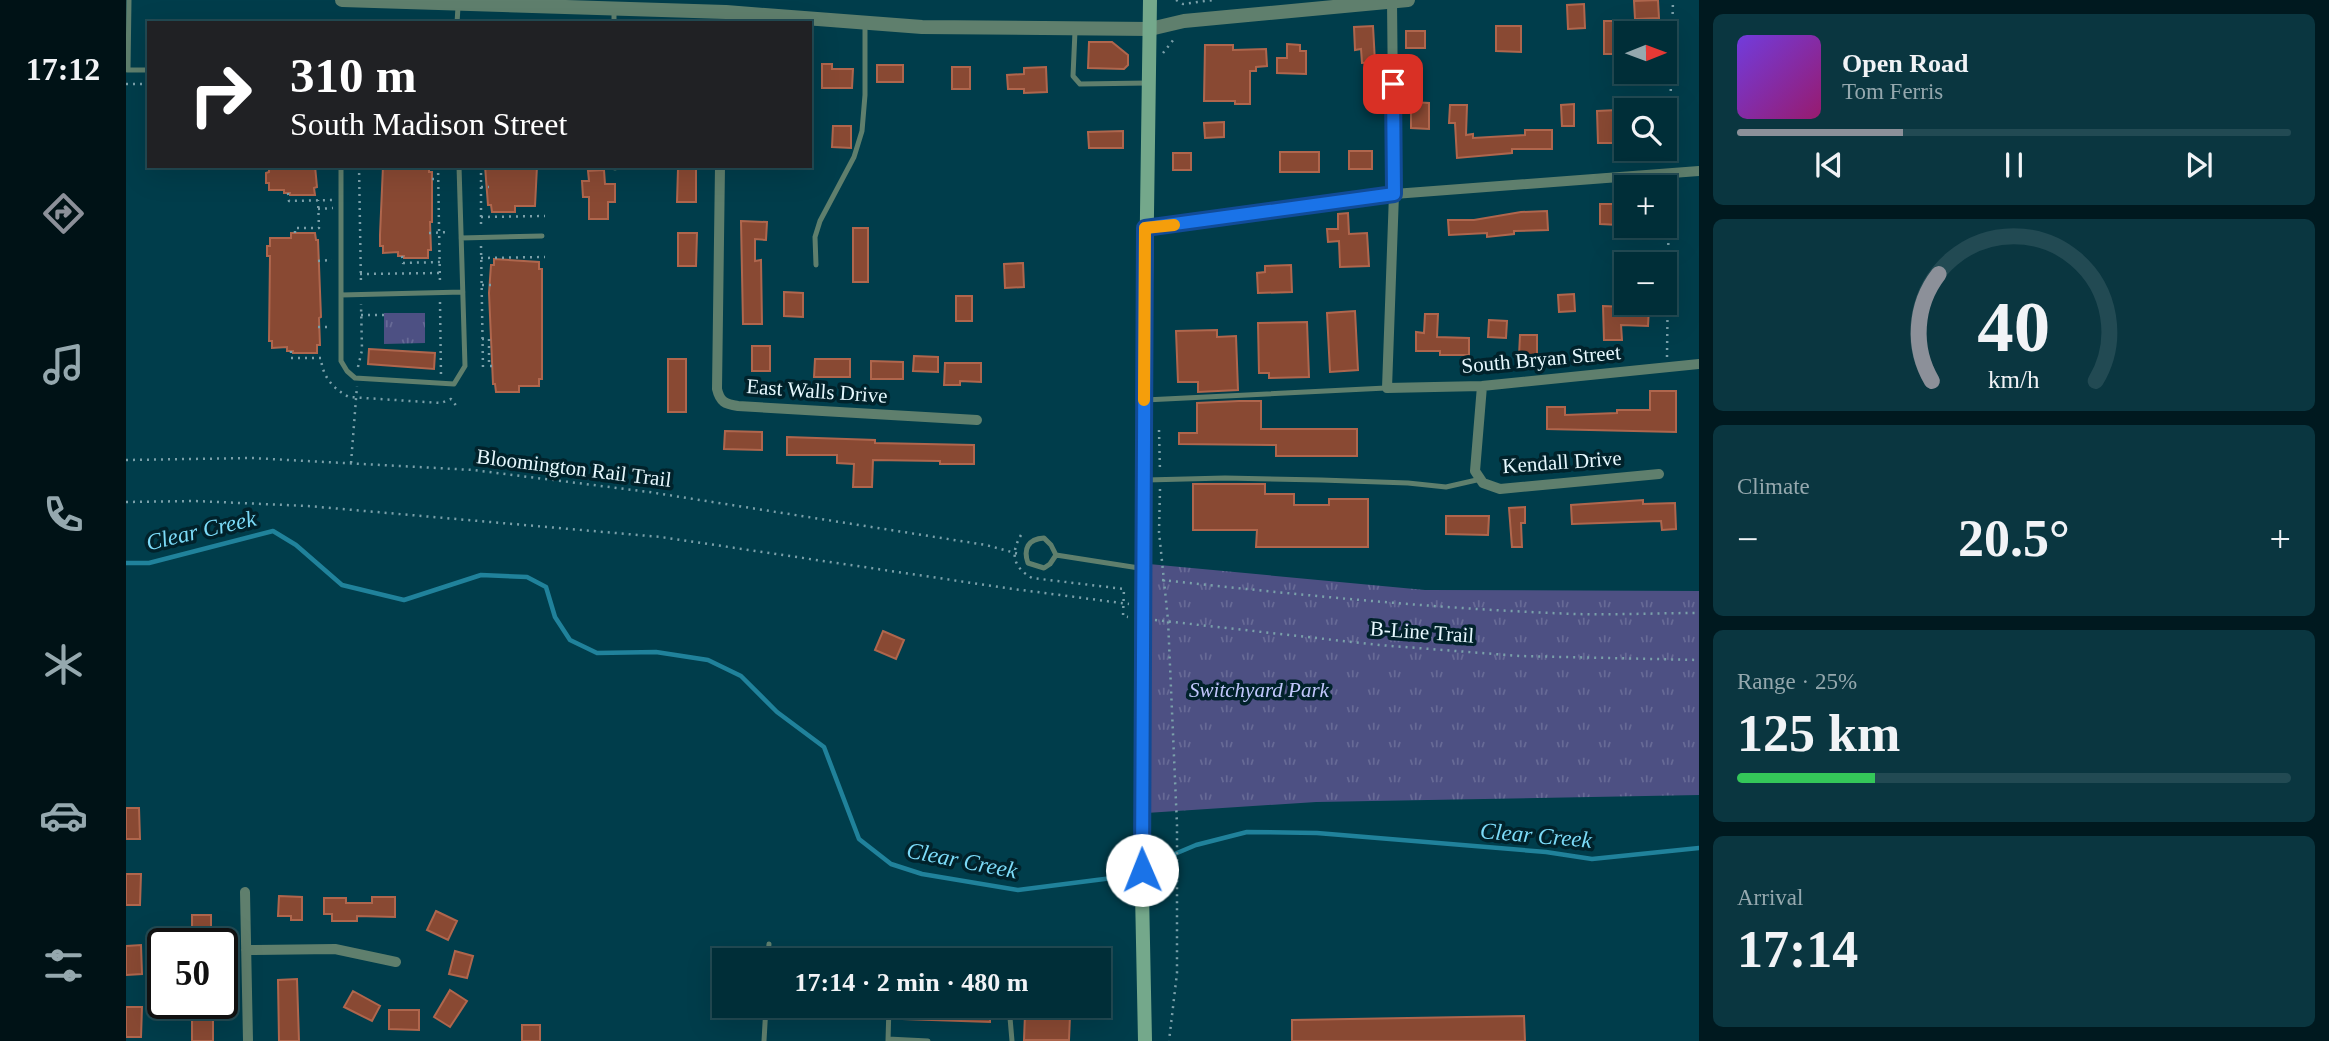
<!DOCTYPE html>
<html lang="en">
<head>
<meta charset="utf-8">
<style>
	:root { --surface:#002e38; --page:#0a3640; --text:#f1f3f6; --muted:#95a8ae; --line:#224a53; --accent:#8c9099 }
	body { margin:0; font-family:Georgia,serif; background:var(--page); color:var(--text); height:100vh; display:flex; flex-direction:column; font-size:26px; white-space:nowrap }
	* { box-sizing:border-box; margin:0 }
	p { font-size:23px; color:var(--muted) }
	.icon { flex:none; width:38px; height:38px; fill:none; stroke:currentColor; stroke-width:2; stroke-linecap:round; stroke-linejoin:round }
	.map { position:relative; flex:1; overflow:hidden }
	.details { display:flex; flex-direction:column; gap:14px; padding:14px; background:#00191f; width:630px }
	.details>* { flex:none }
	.hud { position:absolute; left:21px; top:21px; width:665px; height:147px; border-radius:0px; box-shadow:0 7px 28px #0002,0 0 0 2px var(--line); background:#202124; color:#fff; overflow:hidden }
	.needle { width:46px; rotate:89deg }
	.fabs { position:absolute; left:1488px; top:21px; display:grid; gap:14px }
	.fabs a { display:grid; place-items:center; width:63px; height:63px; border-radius:0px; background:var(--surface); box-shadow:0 7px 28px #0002,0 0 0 2px var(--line); font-size:35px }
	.speed { position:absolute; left:21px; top:928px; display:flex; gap:14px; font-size:35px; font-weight:700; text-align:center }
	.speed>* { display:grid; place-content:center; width:91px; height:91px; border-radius:50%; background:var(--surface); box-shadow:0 7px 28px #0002,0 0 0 2px var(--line); line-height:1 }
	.speed .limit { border:4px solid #111; border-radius:10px; background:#fff; color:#111 }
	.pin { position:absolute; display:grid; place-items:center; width:60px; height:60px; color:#fff; margin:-30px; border-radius:14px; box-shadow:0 4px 10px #0006 }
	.me { position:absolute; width:77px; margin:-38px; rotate:359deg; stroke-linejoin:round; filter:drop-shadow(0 0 5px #0008) }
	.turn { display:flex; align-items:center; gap:24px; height:147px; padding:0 28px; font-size:32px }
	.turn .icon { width:91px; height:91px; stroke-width:2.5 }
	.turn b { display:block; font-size:49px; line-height:60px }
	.big { font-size:52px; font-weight:800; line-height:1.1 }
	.details .card { flex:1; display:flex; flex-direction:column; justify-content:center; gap:10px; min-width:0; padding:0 24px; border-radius:10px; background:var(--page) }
	.details .dial { align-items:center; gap:0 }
	.dial svg { height:182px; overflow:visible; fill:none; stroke:var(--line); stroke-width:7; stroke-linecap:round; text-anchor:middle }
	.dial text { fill:var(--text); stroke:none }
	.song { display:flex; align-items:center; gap:21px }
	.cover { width:84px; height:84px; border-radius:10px; background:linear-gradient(135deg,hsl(260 70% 55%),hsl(320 70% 35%)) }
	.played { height:7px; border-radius:4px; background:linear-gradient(90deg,var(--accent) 30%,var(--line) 30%) }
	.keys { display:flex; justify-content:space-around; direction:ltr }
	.heat { display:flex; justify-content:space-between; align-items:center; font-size:38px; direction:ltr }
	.charge { height:10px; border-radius:5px; background:linear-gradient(90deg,#34c759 25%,var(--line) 0) }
	.trip { position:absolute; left:586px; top:948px; width:399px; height:70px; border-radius:0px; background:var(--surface); box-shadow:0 7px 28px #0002,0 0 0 2px var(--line); font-weight:800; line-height:70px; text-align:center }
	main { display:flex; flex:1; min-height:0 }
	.tab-bar { display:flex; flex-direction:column; width:126px; justify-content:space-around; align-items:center; background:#001216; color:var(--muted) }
	.tab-bar .icon { width:49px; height:49px }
	.tab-bar .selected { color:var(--accent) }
	.tab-bar b { font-size:32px; color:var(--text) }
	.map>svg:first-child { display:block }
</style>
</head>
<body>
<main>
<nav class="tab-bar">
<b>17:12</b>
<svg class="icon selected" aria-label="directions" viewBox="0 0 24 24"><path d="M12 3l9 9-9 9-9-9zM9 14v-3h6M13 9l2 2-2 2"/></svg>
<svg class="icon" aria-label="music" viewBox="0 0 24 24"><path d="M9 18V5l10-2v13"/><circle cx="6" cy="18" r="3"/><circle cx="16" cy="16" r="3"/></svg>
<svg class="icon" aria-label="phone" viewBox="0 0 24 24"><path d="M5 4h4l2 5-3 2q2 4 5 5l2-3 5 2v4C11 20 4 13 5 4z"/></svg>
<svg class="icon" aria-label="climate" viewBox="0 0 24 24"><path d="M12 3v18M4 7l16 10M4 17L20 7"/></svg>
<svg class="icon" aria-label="car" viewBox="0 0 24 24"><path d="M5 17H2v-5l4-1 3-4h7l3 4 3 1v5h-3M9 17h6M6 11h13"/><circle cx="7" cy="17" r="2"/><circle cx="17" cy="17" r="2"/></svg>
<svg class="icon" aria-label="filters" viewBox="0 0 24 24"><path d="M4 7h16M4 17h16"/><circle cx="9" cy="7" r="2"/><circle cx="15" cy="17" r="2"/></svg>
</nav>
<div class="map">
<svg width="1573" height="1041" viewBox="0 0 1573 1041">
	<defs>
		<pattern id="park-tufts" width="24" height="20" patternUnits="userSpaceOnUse" patternTransform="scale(1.75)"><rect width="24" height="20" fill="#4d5083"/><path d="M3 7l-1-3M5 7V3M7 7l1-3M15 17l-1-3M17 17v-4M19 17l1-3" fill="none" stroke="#676a96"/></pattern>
	</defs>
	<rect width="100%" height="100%" fill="#003d4b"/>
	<path fill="url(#park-tufts)" d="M258,313H299V343L258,344Z
		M1012,563L1299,590L1573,591V795L1190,802L1020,813Z"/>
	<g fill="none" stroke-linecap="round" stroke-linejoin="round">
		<path stroke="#20829b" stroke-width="4.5" d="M0,563H23L147,531L170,545L216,585L278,600L355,575L401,577L420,587L429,617L444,640L471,653L530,652L582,660L615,676L651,712L698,747L733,839L765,864L796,874L892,890L994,877L1070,845L1121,832L1191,833L1420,852L1466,859L1573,848"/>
	</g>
	<path fill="#894933" stroke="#af664d" stroke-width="2" d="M1532,0L1533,18L1509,19L1508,1Z
		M1458,4L1459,28L1442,29L1441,5Z
		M1478,21H1494L1493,54H1478Z
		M1247,26L1249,62L1236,63L1235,49L1229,50L1228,27Z
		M1370,26H1395V52L1370,51Z
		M1280,31H1299V48H1280Z
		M963,42H986L1002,55V65L998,69L962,68Z
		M1161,44L1174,45V51H1180V74L1151,73V58H1161Z
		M1079,45H1107V50L1140,49L1141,66L1130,67V71H1124V104H1109V101H1078Z
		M696,64H706V69H727L726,88H696Z
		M751,65H777V82H751Z
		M826,67H844V89H826Z
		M920,67L921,92L898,93V89H882L881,75L898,74V68Z
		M1285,102L1303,103V129L1285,128Z
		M1448,104V126H1436L1435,105Z
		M1324,105H1341L1340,135L1347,134V138L1399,135V130H1426V149H1386V153L1331,158L1329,123H1323Z
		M1491,110L1492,143H1472L1471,111Z
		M1098,122V137L1079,138L1078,123Z
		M707,126H725V148L706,147Z
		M997,131V148H963L962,132Z
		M1223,151H1246V169H1223Z
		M1154,152H1193V172H1154Z
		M1047,153H1065V170H1047Z
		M143,166H189L191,187L188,188L189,195H164V193H158V190H143V183H140V173L143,172Z
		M257,166H303V172H306V222H304L305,250H302V258H278V256H272V252L257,253V246H254V235Z
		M359,166H411L409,206H389V212H366L365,205H362Z
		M552,169H570V202H551Z
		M478,170L479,184H489V202H482V219H463V197H457L456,181H463L462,171Z
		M1474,204H1493V225L1474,224Z
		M1421,211L1422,230L1388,231V234L1361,237V233L1323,235L1322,220H1348L1395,212Z
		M1222,213L1223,234L1241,233L1243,266L1214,267L1213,241L1202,242L1201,229H1212V214Z
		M615,221L641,222L640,240L629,239V261L635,260L636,324H617Z
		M727,228H742V282H727Z
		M165,233H189L190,240H192L195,317L193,318L194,345H191V353H167V351H161V347L146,348V341H143L144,256H141V246H144V238H165Z
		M552,233H571L570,266H552Z
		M368,259L413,262V269H416V379H413V386H393V392H370L369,384H367L363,293L365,265H368Z
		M897,263L898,287L879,288L878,264Z
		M1165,265L1166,292L1132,293L1131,273L1139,272V266Z
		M658,292L677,293V317L658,316Z
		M1448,294L1449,311L1433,312L1432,295Z
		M830,296H846V321H830Z
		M1477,306L1523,308L1522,326L1495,325L1496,340H1478Z
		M1229,311L1232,370L1204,372L1201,313Z
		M1299,314H1312L1311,337L1343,338V355H1314V351H1290V332L1298,333Z
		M1363,320L1381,321L1380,338L1362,337Z
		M1181,322L1183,377L1143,378V373H1133L1132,323Z
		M1091,330V337L1110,336L1112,390L1072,392V382H1052L1050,331Z
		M1394,335H1411V357L1393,356Z
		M626,346H644V371H626Z
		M243,349L309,353L308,369L242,364Z
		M788,356L812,357V372L787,371Z
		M542,359H560V412H542Z
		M689,359H724V377H688Z
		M745,361L777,362V379H745Z
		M819,363H855V382L834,381V385H818Z
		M1524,391H1550V432L1421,429V407H1439V415L1491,413V410H1524Z
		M1113,401H1135V429H1231V456H1150V445L1053,444V433H1071V403Z
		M599,431L636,432V450L598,449Z
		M661,437L749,440V443L848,445V464H814V461L747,460L746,487H727L728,464L711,463V455H661Z
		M1067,484H1139V494H1168V505H1203V499H1242V547H1130L1131,530H1067Z
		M1517,500V504L1549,503L1550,529L1536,530L1535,521L1446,524L1445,505Z
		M1399,507V523H1395L1396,547H1386L1383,508Z
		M1320,516H1363L1362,535L1320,534Z
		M757,631L778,640L770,659L749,650Z
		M0,808H13L14,839H0Z
		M0,874H15L14,905H0Z
		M153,896L176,897V920H165V916H152Z
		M246,897H269V917L231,916V921H206V914H198V898H220V903H246Z
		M310,911L331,921L322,940L301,930Z
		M66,915H85V943H59V931H66Z
		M15,945L16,974L0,975V946Z
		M329,951L347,956L341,978L323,974Z
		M171,979L173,1041H153L152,980Z
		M324,990L341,1001L324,1027L308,1017Z
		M227,991L254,1006L246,1021L218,1007Z
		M778,1006H864V1022L777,1019Z
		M0,1007H16L15,1037H0Z
		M263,1010H293V1030L263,1029Z
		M899,1014L944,1016L943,1040H898Z
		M1398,1016L1399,1041H1166V1020Z
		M66,1017H87V1041H66Z
		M396,1025H414V1041H396Z"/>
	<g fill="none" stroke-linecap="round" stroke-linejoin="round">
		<path stroke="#7aa0aa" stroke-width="2.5" stroke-dasharray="2 5" stroke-linecap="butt" d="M1050,0L1057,4L1087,0
			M1037,53L1048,39
			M0,84H23
			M1543,161L1547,0
			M233,166L235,285
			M312,166L314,285
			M355,166V229
			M306,179H313
			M355,187H363
			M162,193L163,201L208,200
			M192,209L207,208
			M355,217L419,216
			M169,233V228H193L192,200
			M303,233L324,232
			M355,246L357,369
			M276,256L277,263L314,262
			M355,258L419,257
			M192,261L206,260
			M234,274L314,273
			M356,285H366
			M314,302L315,376
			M235,315H258
			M192,327H206
			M356,339H363V366H368
			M165,351V358H195C196,376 207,389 223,397L315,403L325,399L332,408
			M1541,357L1543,185
			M232,367L236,350L235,304
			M1033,430L1034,472
			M0,460L126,458L347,470L523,492L860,545L893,554
			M225,463L231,386
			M1034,489L1033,532L1042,620L1051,825V973L1043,1041
			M0,502L69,501L182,506L535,537L880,588L1003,604
			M895,535C884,554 887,567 906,578L998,589L997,616L1002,617
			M1036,580C1174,595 1312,609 1450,614C1491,615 1532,613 1573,613
			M1029,620L1253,645L1394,656L1573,660"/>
		<path stroke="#5f7f6d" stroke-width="5" d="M488,12V23
			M331,23L332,7
			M949,31L947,76L954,84L1022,83
			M1,70H23
			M2,70L3,0
			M215,166V361L221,371L229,378L328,384L339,366L333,166
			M489,166V168
			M335,238L416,236
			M690,265L689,237L694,221L728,157L736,131L739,95V26
			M215,295L337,292
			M1019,400L1260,388
			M1020,480L1099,478L1195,480L1282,483L1320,487L1355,479
			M930,555L924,564L918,568L902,563C897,549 902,539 918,538L925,545L930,555L1013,568
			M626,954L642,955V961
			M642,955L643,944
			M883,1006L886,1041
			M762,1039L802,1041
			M638,1041L640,1006
			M762,1041L763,1006"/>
		<path stroke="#5f7f6d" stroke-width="10" d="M1266,2L1268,194L1261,388L1356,386L1573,364
			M594,166L591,389C594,402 599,404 612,406L851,420
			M1019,228L1268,194L1573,171
			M1356,386L1349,471L1357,483L1374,489L1533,474
			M119,892L122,1041
			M120,950L209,949L270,962"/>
		<path stroke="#5f7f6d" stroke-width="14" d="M216,0L600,12L796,27L1024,29L1058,21L1282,0"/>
		<path stroke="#74a88b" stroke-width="14" d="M1019,1041L1015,843L1016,569L1024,0"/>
	</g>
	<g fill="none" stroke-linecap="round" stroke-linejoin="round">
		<defs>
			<path id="route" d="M1016,870L1019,228L1268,194L1267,84"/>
		</defs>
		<use href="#route" stroke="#114b97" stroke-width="18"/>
		<use href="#route" stroke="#1a73e8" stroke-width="12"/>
		<path stroke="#f59e0b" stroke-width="12" d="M1018,400L1019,228L1048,225"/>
	</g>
	<g text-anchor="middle" stroke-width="7" stroke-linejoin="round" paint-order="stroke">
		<g font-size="21" fill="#e6f8fe" stroke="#01222b">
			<text transform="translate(1415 359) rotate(-5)" y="7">South Bryan Street</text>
			<text transform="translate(691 391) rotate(4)" y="7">East Walls Drive</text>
			<text transform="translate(1436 462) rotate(-4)" y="7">Kendall Drive</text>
			<text transform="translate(448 468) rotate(7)" y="7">Bloomington Rail Trail</text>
			<text transform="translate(1296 632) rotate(4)" y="7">B-Line Trail</text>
		</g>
		<g font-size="21" font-style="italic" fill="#c1c7fc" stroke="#01222b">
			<text x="1133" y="697">Switchyard Park</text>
		</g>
		<g font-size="23" font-style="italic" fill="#7cdbf8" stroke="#01222b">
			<text transform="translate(75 530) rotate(-13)" y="8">Clear Creek</text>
			<text transform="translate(1410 835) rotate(5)" y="8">Clear Creek</text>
			<text transform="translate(836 860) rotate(11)" y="8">Clear Creek</text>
		</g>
	</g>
</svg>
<div class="fabs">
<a><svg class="needle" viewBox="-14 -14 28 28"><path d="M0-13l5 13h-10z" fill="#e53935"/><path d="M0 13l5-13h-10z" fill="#95a8ae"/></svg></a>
<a><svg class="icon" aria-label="search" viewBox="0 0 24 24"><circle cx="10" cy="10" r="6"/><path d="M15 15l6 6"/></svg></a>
<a>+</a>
<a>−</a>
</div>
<div class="speed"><div class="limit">50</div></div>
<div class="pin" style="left:1267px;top:84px;background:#d93025"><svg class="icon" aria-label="arrive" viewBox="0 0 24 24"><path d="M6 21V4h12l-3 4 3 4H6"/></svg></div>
<svg class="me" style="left:1016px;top:870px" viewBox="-20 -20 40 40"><circle r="19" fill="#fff"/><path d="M0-13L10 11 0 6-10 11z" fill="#1a73e8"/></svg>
<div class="trip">17:14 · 2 min · 480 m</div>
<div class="hud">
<div class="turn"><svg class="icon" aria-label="right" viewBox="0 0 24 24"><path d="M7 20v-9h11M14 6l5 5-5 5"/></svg><div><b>310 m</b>South Madison Street</div></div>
</div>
</div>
<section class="details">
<div class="card">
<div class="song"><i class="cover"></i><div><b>Open Road</b><p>Tom Ferris</p></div></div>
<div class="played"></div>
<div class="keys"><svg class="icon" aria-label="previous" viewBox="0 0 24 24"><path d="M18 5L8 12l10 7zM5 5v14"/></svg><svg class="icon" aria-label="pause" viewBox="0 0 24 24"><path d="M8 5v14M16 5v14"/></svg><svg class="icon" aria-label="next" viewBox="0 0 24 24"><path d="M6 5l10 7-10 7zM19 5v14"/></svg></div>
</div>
<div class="card dial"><svg viewBox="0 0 100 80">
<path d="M14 69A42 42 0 1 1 86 69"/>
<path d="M14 69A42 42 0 0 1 17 22" stroke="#8c9099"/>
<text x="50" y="56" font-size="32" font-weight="700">40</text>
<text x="50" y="72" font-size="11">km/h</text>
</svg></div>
<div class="card"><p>Climate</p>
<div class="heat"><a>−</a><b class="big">20.5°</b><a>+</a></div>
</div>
<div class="card"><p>Range · 25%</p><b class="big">125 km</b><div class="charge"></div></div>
<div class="card"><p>Arrival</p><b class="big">17:14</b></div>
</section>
</main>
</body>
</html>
